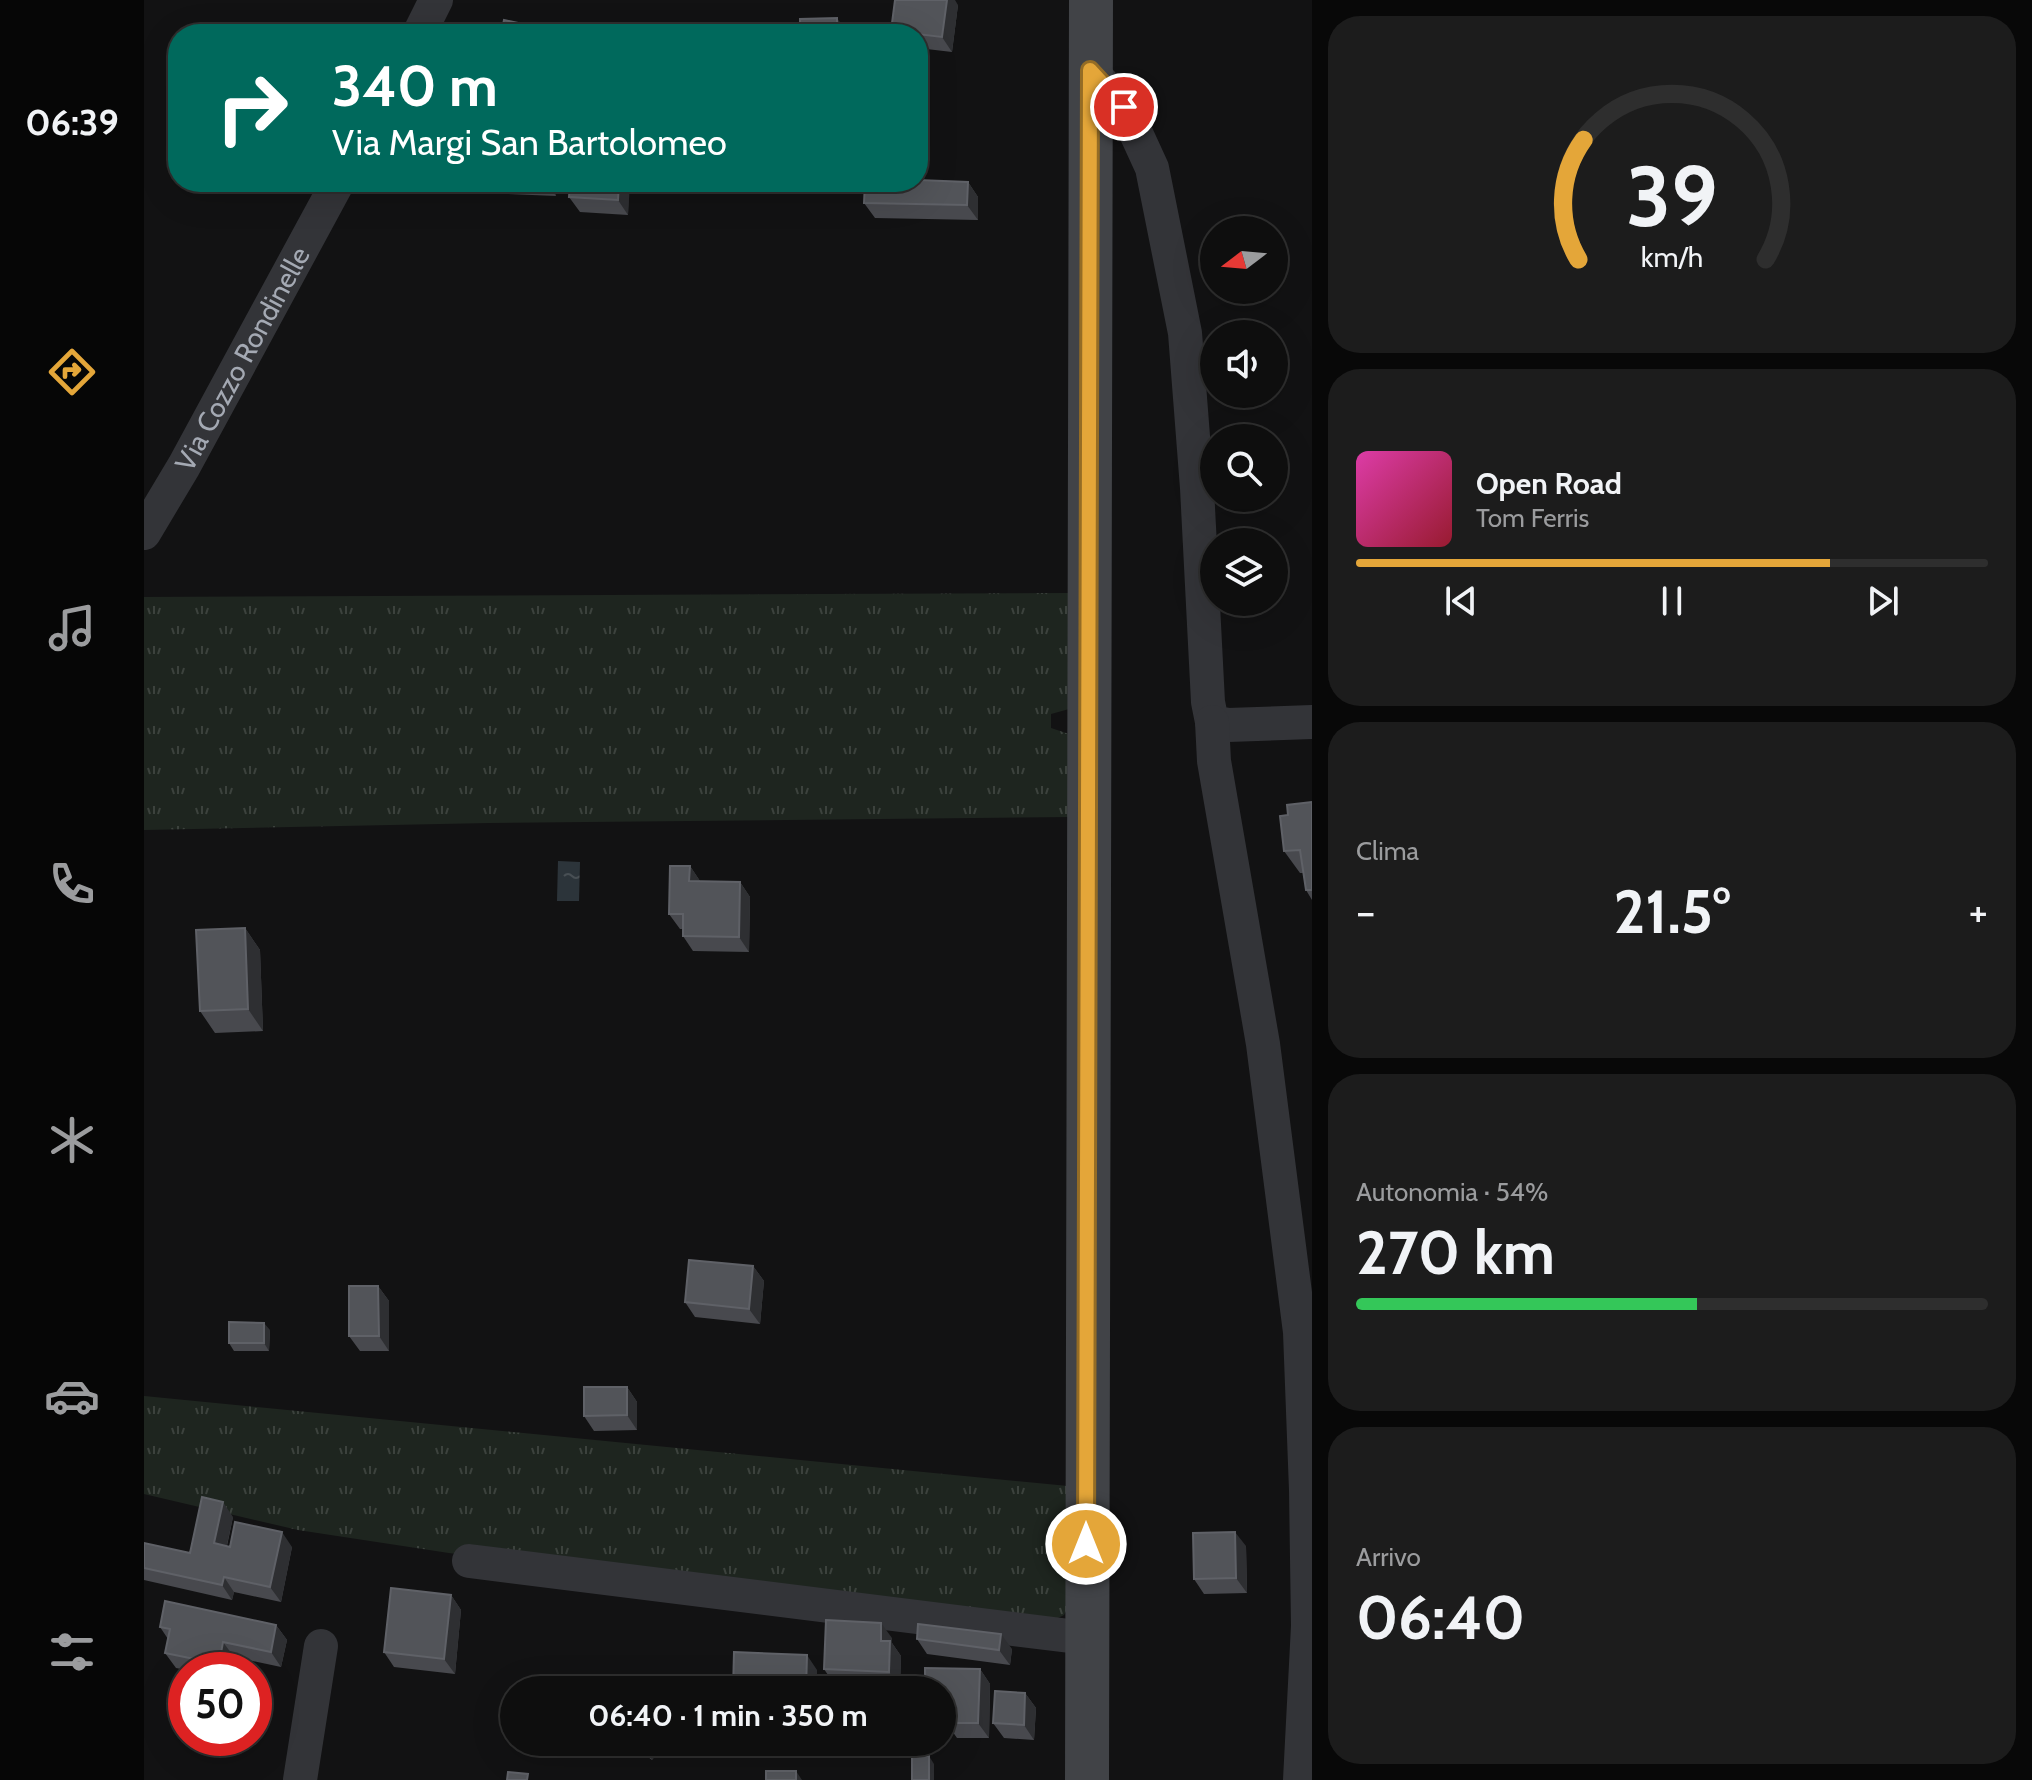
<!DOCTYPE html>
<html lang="it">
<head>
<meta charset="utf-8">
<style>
	:root { --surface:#0e0e0e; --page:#1c1c1c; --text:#f1f3f6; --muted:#9b9c9e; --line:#2e2e2e; --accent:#e4a639 }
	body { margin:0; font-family:Cabin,sans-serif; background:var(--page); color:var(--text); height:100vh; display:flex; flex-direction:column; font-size:30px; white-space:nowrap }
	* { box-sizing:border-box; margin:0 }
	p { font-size:26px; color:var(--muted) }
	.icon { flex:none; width:44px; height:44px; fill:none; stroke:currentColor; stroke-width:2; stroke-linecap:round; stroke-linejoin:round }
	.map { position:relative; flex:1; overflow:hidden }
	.drawer { display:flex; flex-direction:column; gap:16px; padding:16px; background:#080808; width:720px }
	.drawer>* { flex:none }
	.hud { position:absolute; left:24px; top:24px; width:760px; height:168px; border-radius:32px; box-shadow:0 8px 32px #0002,0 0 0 2px var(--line); background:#00695c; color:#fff; overflow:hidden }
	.needle { width:52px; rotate:254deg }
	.buttons { position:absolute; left:1056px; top:216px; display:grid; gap:16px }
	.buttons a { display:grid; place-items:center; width:88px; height:88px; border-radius:50%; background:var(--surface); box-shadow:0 8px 32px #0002,0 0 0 2px var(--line); font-size:40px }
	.speed { position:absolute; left:24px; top:1652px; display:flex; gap:16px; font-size:40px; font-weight:700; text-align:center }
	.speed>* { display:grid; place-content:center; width:104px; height:104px; border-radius:50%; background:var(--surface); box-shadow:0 8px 32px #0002,0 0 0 2px var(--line); line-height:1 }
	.speed .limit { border:12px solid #d22; background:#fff; color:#111 }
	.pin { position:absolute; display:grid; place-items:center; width:68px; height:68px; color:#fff; margin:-34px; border:4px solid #fff; border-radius:50%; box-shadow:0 2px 8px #0007 }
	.me { position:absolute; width:88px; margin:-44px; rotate:0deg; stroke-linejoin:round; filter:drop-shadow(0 0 6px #0008) }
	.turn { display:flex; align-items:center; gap:28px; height:168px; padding:0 32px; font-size:36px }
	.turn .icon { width:104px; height:104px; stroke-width:2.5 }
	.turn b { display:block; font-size:56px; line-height:68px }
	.big { font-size:60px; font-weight:700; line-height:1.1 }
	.drawer .card { flex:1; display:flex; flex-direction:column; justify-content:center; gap:12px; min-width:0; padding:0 28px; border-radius:32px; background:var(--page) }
	.drawer .dial { align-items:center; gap:0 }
	.dial svg { height:208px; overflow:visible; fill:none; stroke:var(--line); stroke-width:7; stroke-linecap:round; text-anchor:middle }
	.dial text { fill:var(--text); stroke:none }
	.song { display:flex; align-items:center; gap:24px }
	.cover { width:96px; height:96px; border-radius:12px; background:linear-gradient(135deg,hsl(320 70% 55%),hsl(350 70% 35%)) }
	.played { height:8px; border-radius:4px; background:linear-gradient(90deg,var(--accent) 75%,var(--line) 75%) }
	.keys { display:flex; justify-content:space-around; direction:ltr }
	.heat { display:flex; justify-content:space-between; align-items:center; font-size:44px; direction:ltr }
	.charge { height:12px; border-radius:6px; background:linear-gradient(90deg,#34c759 54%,var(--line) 0) }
	.trip { position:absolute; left:356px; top:1676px; width:456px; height:80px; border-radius:40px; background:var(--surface); box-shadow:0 8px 32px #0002,0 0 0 2px var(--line); font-weight:700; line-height:80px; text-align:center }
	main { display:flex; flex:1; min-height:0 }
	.dock { display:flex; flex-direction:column; width:144px; justify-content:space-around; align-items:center; background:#060606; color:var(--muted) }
	.dock .icon { width:56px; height:56px }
	.dock .current { color:var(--accent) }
	.dock b { font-size:36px; color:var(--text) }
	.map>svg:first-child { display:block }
</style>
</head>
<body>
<main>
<nav class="dock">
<b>06:39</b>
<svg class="icon current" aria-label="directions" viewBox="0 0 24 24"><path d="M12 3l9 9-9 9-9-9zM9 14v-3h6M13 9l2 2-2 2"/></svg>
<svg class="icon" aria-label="music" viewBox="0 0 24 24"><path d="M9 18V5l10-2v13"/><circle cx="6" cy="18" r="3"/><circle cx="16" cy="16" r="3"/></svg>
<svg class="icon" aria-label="phone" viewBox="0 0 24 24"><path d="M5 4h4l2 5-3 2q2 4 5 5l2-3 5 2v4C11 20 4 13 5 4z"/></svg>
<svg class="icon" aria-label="climate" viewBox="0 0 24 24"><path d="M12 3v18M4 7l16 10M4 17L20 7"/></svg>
<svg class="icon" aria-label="car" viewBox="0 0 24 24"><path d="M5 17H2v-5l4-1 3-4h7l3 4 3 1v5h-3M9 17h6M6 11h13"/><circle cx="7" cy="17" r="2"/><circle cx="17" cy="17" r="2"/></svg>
<svg class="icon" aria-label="filters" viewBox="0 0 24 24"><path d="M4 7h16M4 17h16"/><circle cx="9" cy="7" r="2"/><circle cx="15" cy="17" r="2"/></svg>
</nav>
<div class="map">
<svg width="1168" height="1780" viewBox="0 0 1168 1780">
	<defs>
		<pattern id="grass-tufts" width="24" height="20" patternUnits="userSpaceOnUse" patternTransform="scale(2)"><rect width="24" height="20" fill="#1e251f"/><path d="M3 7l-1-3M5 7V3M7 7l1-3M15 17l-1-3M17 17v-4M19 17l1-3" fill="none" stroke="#3c423d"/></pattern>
		<pattern id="water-ripples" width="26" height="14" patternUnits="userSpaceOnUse" patternTransform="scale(2)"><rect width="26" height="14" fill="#2c343a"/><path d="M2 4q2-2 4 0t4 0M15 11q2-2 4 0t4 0" fill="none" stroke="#484f54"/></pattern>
	</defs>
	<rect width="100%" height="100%" fill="#121213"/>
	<path fill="url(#grass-tufts)" d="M925,593V709L907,714V728L925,734V817L344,823L0,830V597Z
		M0,1396L924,1486V1607L920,1615L910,1620L776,1609L305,1553L154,1530L0,1494Z"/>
	<path fill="url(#water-ripples)" d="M414,861L436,862L435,901H413Z"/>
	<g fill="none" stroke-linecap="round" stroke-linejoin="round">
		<g stroke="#333438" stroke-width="34">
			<path d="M275,34L292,0"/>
			<path d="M946,70L980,107L1008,168L1041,333L1053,488L1064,702L1068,722L1084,725L1168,722"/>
			<path id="s1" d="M0,533L40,466L194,182"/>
			<path d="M1068,722L1070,761L1119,1044L1156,1332L1162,1490L1164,1626L1156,1780"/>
			<path d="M325,1561L942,1638"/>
			<path d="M156,1780L177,1646"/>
		</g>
		<path stroke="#414347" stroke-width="44" d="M943,1780L947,0"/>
	</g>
	<path fill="#48494e" d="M814,5L808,52L774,48V34H749L747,31Z
		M354,182H412V196L363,194Z
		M426,182H485L484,215L436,212L425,197Z
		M824,182L834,197V220L731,218L720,203Z
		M1168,802V900L1162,890L1159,873H1156L1140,851L1144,815Z
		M546,866L556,881L596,882L606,897L605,952L549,951L539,936V929H536L525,914Z
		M101,928L116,950L119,1031L71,1033L56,1011Z
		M609,1266L620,1281L616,1324L551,1317L541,1302Z
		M234,1286L245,1301V1351H216L205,1336Z
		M126,1330L125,1351H90L85,1343Z
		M483,1387L493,1402V1430L450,1431L440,1416Z
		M89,1517L83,1546L148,1547L137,1602L90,1592L88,1600L0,1580V1543L46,1553Z
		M1102,1546L1103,1593L1060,1594L1050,1579Z
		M307,1595L317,1610L311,1674L250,1667L240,1652Z
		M132,1625L143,1640L137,1667L90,1657L87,1670H42L32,1668L21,1653L24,1639L16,1627Z
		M748,1638V1643L757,1656L756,1687L690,1684L680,1669Z
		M773,1639L868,1649L866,1665L783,1654Z
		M836,1669L846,1684L845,1738H813L804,1725H798V1690Z
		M881,1693L892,1708L890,1740L860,1738L849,1723Z
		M488,1742H512L517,1748L508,1760L491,1747Z"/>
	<path fill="#2e2f32" d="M803,0H811L814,5L808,52L798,37Z
		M693,18L704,34H693Z
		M402,182H412V196Z
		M475,182H485L486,183L484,215L474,200Z
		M824,182L834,197V220L823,205Z
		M546,866L556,881H545Z
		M596,882L606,897L605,952L595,937Z
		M101,928L116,950L119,1031L104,1009Z
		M609,1266L620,1281L616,1324L605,1309Z
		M234,1286L245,1301V1351L235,1336Z
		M120,1323L126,1330L125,1351L120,1343Z
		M483,1387L493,1402V1430L483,1415Z
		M79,1502L89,1517L80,1558L70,1543Z
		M138,1532L148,1547L137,1602L126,1587Z
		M1091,1532L1102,1546L1103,1593L1092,1578Z
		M80,1577L90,1592L88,1600L78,1585Z
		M307,1595L317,1610L311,1674L300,1659Z
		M737,1623L748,1638V1643L757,1656L756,1687L745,1672L737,1641Z
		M132,1625L143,1640L137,1667L127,1652Z
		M857,1634L868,1649L866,1665L855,1650Z
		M79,1642L90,1657L87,1670H79L75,1664Z
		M663,1655L673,1670V1690H662Z
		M836,1669L846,1684L845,1738L834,1723Z
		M881,1693L892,1708L890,1740L880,1725Z
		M500,1742H512L517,1748L508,1760L498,1745Z
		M785,1756L790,1764V1780H785Z
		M652,1771L658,1780H652Z"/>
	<path fill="#525459" stroke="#5f6167" stroke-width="2" d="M751,0H803L798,37L747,31Z
		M693,18V34H656V19Z
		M360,20L425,34H357Z
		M774,180L824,182L823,205L720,203L721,182H774Z
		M426,182H475L474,200L425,197Z
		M1168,802V890H1162L1156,850L1140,851L1136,816L1144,815L1143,805Z
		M526,866H546L545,881L596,882L595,937L539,936V914H525Z
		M101,928L104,1009L56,1011L52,930Z
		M545,1260L609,1266L605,1309L541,1302Z
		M205,1286H234L235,1336H205Z
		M85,1322L120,1323V1343H85Z
		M440,1387H483V1415L440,1416Z
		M58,1497L79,1502L70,1543L86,1547L91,1522L138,1532L126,1587L80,1577L78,1585L0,1568V1543L46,1553Z
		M1091,1532L1092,1578L1050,1579L1049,1533Z
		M247,1588L307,1595L300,1659L240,1652Z
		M21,1601L132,1625L127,1652L79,1642L75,1664L21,1653L26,1629L16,1627Z
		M682,1620L737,1623V1641H746L745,1672L680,1669Z
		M774,1624L857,1634L855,1650L773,1639Z
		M590,1652L663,1655L662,1690H589Z
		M781,1668L836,1669L834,1723H803V1710H798V1690H781Z
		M851,1691L881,1693L880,1725L849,1723Z
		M768,1756H785V1780H768Z
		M622,1771H652V1780H622Z
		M364,1772L384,1774L383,1780H363Z"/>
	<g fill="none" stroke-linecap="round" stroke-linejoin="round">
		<defs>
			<path id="route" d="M942,1544L946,70L980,107"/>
		</defs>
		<use href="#route" stroke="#946c25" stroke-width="20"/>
		<use href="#route" stroke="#e4a639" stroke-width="14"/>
	</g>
	<g text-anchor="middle" stroke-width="8" stroke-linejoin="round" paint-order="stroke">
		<g font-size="28" fill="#a4a9b3" stroke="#0d0d0e">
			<text dy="10" stroke="none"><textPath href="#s1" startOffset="200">Via Cozzo Rondinelle</textPath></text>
		</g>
	</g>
</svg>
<div class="buttons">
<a><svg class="needle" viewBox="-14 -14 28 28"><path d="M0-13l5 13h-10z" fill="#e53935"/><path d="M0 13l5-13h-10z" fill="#9b9c9e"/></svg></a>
<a><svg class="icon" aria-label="sound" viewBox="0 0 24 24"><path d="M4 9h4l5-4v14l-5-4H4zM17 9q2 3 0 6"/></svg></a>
<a><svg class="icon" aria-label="search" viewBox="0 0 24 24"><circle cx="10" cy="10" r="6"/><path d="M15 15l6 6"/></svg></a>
<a><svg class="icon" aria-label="layers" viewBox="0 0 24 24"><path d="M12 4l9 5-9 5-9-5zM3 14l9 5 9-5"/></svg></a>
</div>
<div class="speed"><div class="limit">50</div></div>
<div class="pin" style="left:980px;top:107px;background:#d93025"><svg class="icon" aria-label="arrive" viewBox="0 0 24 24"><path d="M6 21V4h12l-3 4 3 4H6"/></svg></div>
<svg class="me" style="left:942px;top:1544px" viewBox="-20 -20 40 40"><circle r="17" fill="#e4a639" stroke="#fff" stroke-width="3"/><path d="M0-11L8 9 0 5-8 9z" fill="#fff"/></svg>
<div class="trip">06:40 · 1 min · 350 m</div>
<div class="hud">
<div class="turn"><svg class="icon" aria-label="right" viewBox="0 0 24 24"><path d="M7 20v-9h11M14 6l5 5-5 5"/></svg><div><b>340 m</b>Via Margi San Bartolomeo</div></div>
</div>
</div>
<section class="drawer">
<div class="card dial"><svg viewBox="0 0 100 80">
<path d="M14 69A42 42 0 1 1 86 69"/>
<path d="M14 69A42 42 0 0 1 16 23" stroke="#e4a639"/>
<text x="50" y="56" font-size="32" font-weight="700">39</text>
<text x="50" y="72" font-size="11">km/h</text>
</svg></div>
<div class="card">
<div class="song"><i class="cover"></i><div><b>Open Road</b><p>Tom Ferris</p></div></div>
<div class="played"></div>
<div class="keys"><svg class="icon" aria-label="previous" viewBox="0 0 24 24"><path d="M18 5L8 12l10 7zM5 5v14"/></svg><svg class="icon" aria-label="pause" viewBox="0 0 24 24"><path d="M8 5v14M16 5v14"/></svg><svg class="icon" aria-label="next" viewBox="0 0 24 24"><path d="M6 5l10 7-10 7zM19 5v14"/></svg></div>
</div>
<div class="card"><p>Clima</p>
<div class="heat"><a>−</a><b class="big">21.5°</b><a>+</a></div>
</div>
<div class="card"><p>Autonomia · 54%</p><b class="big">270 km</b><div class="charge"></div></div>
<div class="card"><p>Arrivo</p><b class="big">06:40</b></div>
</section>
</main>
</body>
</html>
